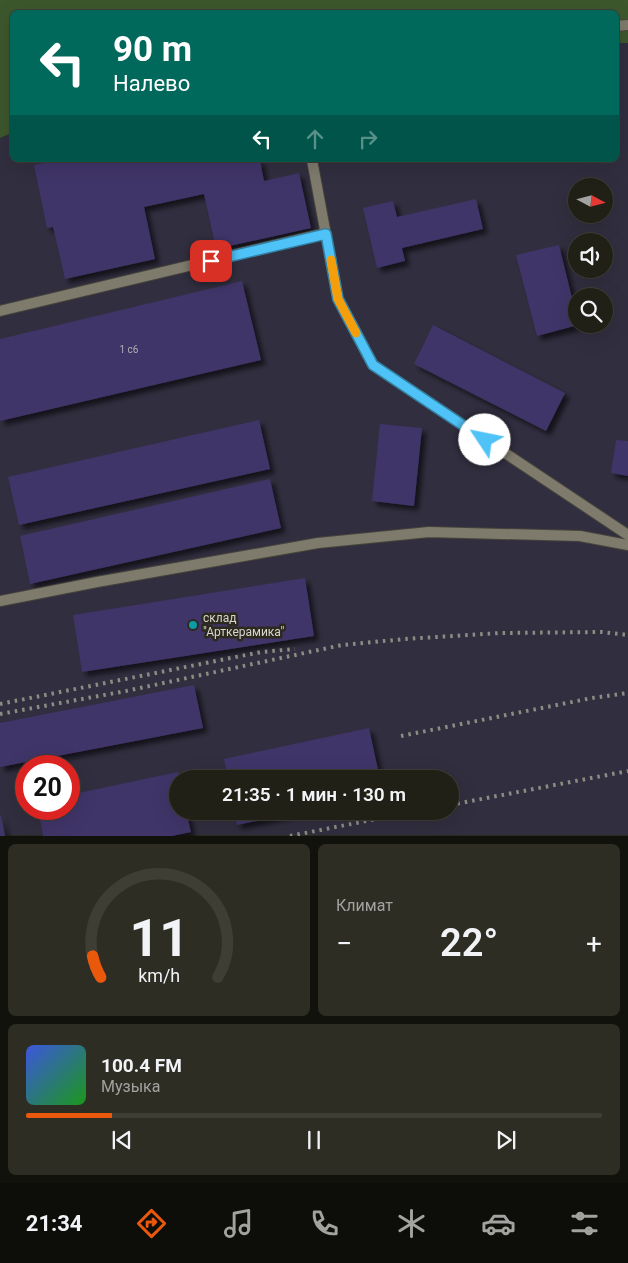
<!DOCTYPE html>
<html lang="ru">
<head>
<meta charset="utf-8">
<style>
	:root { --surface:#212016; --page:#2d2d23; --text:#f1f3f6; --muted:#a2a3a1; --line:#3e3e35; --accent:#ea580c }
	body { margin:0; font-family:Roboto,sans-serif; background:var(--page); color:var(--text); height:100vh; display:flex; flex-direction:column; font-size:19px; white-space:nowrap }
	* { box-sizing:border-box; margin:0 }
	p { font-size:16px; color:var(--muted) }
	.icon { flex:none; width:28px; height:28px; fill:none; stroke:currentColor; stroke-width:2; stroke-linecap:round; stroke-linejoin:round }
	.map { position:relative; height:836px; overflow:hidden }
	.side { display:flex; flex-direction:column; gap:8px; padding:8px; background:#12120c; flex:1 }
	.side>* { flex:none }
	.guide { position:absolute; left:10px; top:10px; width:609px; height:152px; border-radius:8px; box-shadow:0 5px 20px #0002,0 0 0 1px var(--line); background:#00695c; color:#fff; overflow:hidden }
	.needle { width:32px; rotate:97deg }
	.fabs { position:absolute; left:568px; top:178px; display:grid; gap:10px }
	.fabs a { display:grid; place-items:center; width:45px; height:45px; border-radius:50%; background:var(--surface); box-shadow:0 5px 20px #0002,0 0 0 1px var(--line); font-size:25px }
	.speed { position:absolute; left:15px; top:755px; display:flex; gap:10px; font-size:25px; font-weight:700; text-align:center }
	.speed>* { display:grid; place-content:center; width:65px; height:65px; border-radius:50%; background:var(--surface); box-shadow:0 5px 20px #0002,0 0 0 1px var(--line); line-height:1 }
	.speed .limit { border:8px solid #d22; background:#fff; color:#111 }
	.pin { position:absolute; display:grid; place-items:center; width:42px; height:42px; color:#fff; margin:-21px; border-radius:10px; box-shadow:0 2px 8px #0006 }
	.me { position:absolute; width:55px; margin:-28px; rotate:304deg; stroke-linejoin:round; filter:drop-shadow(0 0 4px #0008) }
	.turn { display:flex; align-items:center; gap:18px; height:105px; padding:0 20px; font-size:22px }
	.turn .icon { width:65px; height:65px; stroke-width:2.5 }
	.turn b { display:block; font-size:35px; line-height:42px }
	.lanes { display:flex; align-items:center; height:48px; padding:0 20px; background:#0003; justify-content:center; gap:25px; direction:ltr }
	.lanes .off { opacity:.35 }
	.big { font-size:38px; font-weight:600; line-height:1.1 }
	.side .widget { flex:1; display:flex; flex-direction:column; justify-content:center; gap:8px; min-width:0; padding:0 18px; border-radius:8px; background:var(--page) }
	.side .dial { align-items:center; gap:0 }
	.dial svg { height:130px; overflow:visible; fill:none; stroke:var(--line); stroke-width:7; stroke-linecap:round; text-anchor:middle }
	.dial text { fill:var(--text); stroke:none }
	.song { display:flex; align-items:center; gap:15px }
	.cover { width:60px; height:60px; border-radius:8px; background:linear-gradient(135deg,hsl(230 70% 55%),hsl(120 70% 35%)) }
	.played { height:5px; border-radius:2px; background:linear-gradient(90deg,var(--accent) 15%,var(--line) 15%) }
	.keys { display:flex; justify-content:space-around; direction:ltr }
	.heat { display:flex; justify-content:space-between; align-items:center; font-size:28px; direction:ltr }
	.side .tiles { flex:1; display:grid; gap:8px; grid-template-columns:1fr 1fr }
	.widget:last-child { grid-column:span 2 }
	.trip { position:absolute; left:169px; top:770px; width:290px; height:50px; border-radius:25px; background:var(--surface); box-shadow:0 5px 20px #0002,0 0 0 1px var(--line); font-weight:600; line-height:50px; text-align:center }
	.menu { display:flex; height:80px; justify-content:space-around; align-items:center; background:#0d0d09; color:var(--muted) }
	.menu .icon { width:35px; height:35px }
	.menu .on { color:var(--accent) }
	.menu b { font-size:22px; color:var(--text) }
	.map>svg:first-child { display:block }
</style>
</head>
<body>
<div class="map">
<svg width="628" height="836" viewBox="0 0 628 836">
	<defs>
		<filter id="shadow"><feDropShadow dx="4.5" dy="4.5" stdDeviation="2.5" flood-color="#0009"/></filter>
	</defs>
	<rect width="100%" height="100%" fill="#2c2a1e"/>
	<path fill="#312e3f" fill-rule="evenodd" d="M616,43H628V835H0V138L12,133V160H616ZM576,186H604V214H576ZM576,241H604V269H576ZM576,296H604V324H576ZM26,766H69V809H26ZM178,779H450V811H178Z"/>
	<path fill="#3d572d" d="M0,0H628V43H616V12H12V133L0,138Z"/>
	<path fill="#403467" filter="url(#shadow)" d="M59,160H260L264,181L299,173L311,228L216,249L204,194L144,207L155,259L65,279L53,227L47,228L34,165Z
		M476,199L483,229L402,248L405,261L377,268L363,208L393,201L397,217Z
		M559,245L573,302L576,301V324H582L537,336L516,255Z
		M242,281L261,360L0,421V339Z
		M433,325L565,393L546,431L414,364Z
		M259,420L270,469L19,525L8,477Z
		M380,424L422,428L414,506L372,501Z
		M616,440L628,441V476L611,473Z
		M270,479L281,528L30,584L20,536Z
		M305,578L314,636L82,672L73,615Z
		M194,685L203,728L0,767V723Z
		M369,728L380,779H228L224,759Z
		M178,772L180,779H178V811H186L191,832L172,836H43L38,809H69V795Z
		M234,811H300V812L237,825Z
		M0,816H1L5,836H0Z"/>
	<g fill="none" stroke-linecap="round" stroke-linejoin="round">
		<defs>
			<path id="service" d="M616,26L628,25
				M312,160L338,299L373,365L628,535
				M0,311L326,233
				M0,601L97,582L318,543L429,532L580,536L628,545"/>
		</defs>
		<use href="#service" stroke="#47453b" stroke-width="12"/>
		<use href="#service" stroke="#7e7b6d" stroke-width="10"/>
		<path stroke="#8e8c82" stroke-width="4" stroke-dasharray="2.5 5" stroke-linecap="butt" d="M0,704L261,652L295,649
			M0,714L126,691L342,645L405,639L500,633L602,632L628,635
			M401,736L592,698L628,693
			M450,805L628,771
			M290,836L417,811"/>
	</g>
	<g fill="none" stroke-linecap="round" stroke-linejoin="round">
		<defs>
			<path id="route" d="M211,261L326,234L338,299L373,365L485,440"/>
		</defs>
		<use href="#route" stroke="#337fa1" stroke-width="12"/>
		<use href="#route" stroke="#4fc3f7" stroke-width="9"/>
		<path stroke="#f59e0b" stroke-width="9" d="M331,260L338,299L356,333"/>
	</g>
	<circle fill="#0f9aa8" stroke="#2c2a1e" stroke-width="2" cx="193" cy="625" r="5"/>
	<g text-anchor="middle" stroke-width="5" stroke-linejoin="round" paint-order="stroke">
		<g font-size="10" fill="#b1adb4">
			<text x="129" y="353">1 с6</text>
		</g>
		<g font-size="12" fill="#d7d5ce" stroke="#2c2a1e" text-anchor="start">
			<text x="203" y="622">склад<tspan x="203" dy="14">"Арткерамика"</tspan></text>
		</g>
	</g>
</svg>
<div class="fabs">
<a><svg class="needle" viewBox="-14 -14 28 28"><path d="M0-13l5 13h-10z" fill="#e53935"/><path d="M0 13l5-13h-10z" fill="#a2a3a1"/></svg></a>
<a><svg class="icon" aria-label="sound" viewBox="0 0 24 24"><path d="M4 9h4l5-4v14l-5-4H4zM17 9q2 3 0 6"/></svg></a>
<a><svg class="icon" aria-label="search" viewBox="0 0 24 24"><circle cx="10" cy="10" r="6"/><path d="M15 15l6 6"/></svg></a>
</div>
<div class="speed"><div class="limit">20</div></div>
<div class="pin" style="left:211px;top:261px;background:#d93025"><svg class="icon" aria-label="arrive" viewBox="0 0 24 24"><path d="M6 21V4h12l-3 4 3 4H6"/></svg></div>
<svg class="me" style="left:485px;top:440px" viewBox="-20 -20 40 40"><circle r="19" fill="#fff"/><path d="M0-13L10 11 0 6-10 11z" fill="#4fc3f7"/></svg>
<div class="trip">21:35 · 1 мин · 130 m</div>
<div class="guide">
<div class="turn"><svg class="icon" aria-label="left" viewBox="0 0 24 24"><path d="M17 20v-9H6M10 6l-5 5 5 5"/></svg><div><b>90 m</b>Налево</div></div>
<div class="lanes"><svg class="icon" aria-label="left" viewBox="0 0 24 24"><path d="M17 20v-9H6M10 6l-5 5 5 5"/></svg><svg class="icon off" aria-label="ahead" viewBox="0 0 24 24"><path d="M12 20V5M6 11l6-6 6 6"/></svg><svg class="icon off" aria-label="right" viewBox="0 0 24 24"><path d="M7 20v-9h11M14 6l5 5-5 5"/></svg></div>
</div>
</div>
<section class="side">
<div class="tiles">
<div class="widget dial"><svg viewBox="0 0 100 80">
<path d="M14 69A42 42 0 1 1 86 69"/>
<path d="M14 69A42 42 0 0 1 9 56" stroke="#ea580c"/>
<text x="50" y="56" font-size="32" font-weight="700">11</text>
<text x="50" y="72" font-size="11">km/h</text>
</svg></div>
<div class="widget"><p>Климат</p>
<div class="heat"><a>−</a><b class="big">22°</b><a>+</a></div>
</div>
<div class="widget">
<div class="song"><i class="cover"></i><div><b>100.4 FM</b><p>Музыка</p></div></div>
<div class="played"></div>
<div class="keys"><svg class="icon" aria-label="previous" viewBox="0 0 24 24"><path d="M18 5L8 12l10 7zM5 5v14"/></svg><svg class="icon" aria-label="pause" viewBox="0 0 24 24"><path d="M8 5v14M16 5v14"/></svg><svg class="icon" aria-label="next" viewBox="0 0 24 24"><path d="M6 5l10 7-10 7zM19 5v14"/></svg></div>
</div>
</div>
</section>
<nav class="menu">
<b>21:34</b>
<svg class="icon on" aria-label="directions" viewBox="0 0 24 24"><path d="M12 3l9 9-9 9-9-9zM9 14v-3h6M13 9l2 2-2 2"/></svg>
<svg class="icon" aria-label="music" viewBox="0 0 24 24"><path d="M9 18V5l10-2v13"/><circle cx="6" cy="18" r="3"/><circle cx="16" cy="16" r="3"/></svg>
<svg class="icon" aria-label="phone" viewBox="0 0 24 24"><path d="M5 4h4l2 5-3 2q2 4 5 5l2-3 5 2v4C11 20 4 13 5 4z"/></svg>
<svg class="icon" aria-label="climate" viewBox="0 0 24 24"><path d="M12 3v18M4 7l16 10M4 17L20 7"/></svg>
<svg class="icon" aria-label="car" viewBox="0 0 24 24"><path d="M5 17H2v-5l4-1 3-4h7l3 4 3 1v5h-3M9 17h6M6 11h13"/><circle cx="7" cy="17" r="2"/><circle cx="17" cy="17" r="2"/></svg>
<svg class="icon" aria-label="filters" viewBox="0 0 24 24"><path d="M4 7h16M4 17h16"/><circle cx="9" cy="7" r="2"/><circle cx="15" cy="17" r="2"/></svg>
</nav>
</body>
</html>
